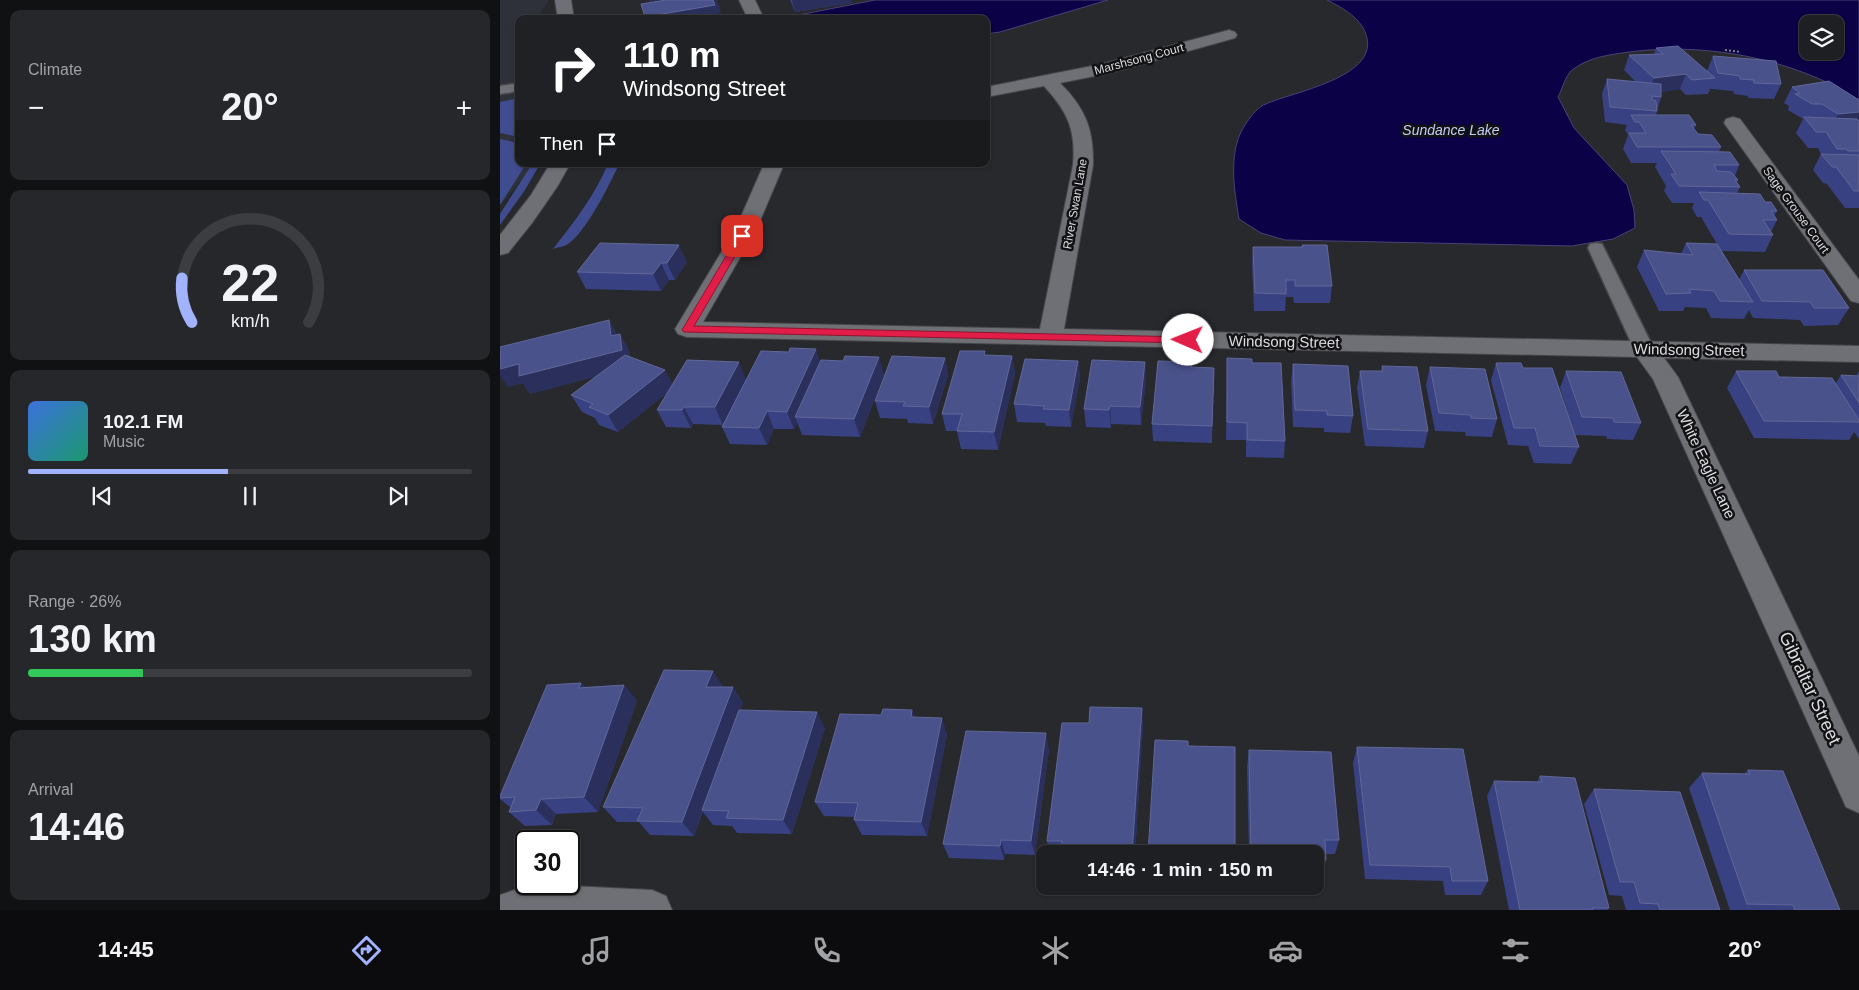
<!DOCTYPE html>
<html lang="en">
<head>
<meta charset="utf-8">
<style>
	:root { --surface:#1e1f22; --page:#26272a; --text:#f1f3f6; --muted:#a1a2a5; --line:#3c3d40; --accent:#a1b3fd }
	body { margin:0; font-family:Arial,sans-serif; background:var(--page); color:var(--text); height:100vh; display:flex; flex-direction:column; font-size:19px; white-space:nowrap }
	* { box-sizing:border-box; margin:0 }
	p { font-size:16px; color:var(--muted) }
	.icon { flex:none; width:28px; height:28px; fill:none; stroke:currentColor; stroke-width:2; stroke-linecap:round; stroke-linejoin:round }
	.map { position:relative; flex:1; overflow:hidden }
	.drawer { display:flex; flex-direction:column; gap:10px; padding:10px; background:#101113; width:500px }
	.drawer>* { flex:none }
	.hud { position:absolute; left:15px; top:15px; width:475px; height:152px; border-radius:10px; box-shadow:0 1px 4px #0004,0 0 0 1px var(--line); background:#202124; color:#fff; overflow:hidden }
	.fabs { position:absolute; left:1299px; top:15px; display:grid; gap:10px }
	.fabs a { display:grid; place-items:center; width:45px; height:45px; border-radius:10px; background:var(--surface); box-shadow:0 1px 4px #0004,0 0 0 1px var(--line); font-size:25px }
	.speed { position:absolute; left:15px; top:830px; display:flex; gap:10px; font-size:25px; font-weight:700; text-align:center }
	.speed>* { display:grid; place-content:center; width:65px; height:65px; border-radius:50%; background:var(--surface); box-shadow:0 1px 4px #0004,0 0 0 1px var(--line); line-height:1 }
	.speed .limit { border:2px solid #111; border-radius:8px; background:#fff; color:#111 }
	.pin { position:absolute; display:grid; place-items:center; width:42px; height:42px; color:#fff; margin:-21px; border-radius:10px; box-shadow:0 2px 8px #0006 }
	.me { position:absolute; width:55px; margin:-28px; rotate:271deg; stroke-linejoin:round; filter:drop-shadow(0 0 4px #0008) }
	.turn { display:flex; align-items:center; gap:18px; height:105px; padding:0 25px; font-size:22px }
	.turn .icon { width:65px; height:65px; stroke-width:2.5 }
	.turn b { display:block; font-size:35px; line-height:42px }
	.then { display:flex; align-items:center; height:48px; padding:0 25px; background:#0003; gap:10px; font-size:19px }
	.big { font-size:38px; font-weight:800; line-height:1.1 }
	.drawer .tile { flex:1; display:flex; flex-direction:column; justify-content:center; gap:8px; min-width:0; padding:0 18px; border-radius:10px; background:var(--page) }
	.drawer .dial { align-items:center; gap:0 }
	.dial svg { height:130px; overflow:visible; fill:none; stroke:var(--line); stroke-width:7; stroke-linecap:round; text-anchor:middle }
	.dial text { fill:var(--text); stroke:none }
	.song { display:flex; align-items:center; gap:15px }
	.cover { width:60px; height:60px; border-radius:8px; background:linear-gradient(135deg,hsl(220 70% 55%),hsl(160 70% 35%)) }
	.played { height:5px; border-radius:2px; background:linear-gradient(90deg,var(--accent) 45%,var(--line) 45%) }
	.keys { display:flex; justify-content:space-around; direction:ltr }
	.heat { display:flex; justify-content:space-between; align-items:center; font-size:28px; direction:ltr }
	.charge { height:8px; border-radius:4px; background:linear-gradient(90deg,#34c759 26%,var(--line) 0) }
	.trip { position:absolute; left:536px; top:845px; width:288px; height:50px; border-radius:10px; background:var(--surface); box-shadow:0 1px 4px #0004,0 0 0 1px var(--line); font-weight:800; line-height:50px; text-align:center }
	.menu { display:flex; height:80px; justify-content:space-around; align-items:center; background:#0c0c0e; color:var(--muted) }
	.menu .icon { width:35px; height:35px }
	.menu .on { color:var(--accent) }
	.menu b { font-size:22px; color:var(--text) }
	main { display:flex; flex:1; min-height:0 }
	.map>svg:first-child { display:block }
</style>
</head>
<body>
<main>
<section class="drawer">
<div class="tile"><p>Climate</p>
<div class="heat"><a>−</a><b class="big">20°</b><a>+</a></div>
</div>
<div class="tile dial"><svg viewBox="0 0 100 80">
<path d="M14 69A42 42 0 1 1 86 69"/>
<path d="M14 69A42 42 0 0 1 8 42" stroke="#a1b3fd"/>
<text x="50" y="56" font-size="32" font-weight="700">22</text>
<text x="50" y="72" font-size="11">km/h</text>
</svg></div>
<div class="tile">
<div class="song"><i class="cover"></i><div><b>102.1 FM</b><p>Music</p></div></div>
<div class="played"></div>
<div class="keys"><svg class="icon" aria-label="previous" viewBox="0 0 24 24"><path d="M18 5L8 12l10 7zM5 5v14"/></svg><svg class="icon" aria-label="pause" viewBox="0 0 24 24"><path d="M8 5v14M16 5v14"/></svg><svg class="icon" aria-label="next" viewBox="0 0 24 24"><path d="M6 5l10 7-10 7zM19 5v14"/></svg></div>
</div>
<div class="tile"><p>Range · 26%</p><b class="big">130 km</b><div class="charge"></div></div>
<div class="tile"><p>Arrival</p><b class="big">14:46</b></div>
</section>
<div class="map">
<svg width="1359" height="910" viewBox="0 0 1359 910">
	<rect width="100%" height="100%" fill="#28292d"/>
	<path fill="#2e313a" d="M0,0H49L36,19H19V164H35L0,205Z"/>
	<path fill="#404c90" d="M19,98L15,104L19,107V137L0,133V102Z
		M0,139L19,143V164H26L0,205Z
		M32,164H40L25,190L0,225V214Z
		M108,164H119C110,184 86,232 68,244C64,247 58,247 53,249C74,222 95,195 108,164Z"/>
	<path fill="#0a0146" stroke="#494374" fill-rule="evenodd" d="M375,0H608L500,32L486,34V19H301L299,15Z
		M827,0H1359V100C1293,58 1205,42 1129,52C1108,55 1089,57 1072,70C1065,76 1062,90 1058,97L1074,128L1127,185L1134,210L1135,228L1113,239L1072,246L785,240L761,233L739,219C734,188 727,149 747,122C751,116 759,106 766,104C792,92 876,78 867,38C863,19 843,8 827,0ZM1308,24H1335V51H1308Z"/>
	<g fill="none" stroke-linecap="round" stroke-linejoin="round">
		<defs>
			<path id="service" d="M19,83V91L0,94V86Z
				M1096,243L1102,244L1104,248L1154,349L1151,353L1144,355L1137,353L1134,349L1088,248L1090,244Z"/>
			<path id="minor" d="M55,0H71L74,19H58Z
				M239,0H255L264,19H248Z
				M729,30L735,32L737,35L735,38L610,73L560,83C585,108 594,129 593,165L564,329L1359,346V362L1164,358L1178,377L1359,756V813L1346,807L1153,379L1137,357L187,337L178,334L175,329L236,228L264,164H284L257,228L203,322L540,329L573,165C576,130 568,112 544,86L486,97V87L602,64Z
				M1233,117L1240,119L1359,280V303L1351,301L1224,123L1226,119Z
				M50,164H70L57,187L32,223L8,253L0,255V235L31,195Z
				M31,884L152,890L166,896L172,910H0V895Z"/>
		</defs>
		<use href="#service" stroke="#46474a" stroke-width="3"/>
		<use href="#minor" stroke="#46474a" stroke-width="2"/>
		<path stroke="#7f8084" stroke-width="2" stroke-dasharray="2 2" stroke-linecap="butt" d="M1225,50L1241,52"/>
		<use href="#service" fill="#6f7075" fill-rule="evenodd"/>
		<use href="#minor" fill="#6f7075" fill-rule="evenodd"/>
	</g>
	<path fill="#384181" d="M290,0H351L352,3L295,12Z
		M1156,48L1207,71L1213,56L1281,84L1274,99L1248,98V96L1234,94L1233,91L1211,89V87L1208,94L1186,95L1180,89L1161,92V97L1156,115L1196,125L1194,129L1198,134L1221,147L1219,152L1239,165L1235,176L1238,180L1237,182L1240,187L1237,193L1265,202L1277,211L1274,216L1277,220L1271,232L1273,235L1265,252L1222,251L1239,280L1244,270L1349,308L1338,325L1304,326L1300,320L1253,318L1249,310L1244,319L1211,318L1206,308L1185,307L1183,311H1159L1137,267L1144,250L1181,254L1186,243L1217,244L1201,217H1197L1192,208L1194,203H1172L1164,191L1166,186L1155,167L1157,163H1131L1123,149L1128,135L1125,130L1127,125L1105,122L1102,94L1107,79L1136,82L1124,70L1129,55L1154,54Z
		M1292,87L1359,100V208H1345L1327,184L1323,183L1313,170L1321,154L1318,148H1308L1296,133L1303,119L1288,110L1289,106L1284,103Z
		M100,243L187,262L175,280H169L161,291L86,289L77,272Z
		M802,245L832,286L830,303H794L793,297H786L785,311H754L752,264L753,247H802Z
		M109,320L117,335L120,334L129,351L130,357L165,370L172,384L246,379L320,362L384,374L360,437L302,435L297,422L294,429H274L267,445L230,444L222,427L240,392L223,425L193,424L191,428L166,427L157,410L168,392L118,432L99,425L95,418L82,412L71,395L97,376L30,394L23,383L8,387Z
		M486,355L512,356L515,373L498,450L461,449L457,431H446L442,414Z
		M445,358L448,375L433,424L408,423L407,419L380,418L375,401Z
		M727,358L752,363L785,441L784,458L746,457V440H726Z
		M578,361L580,378L571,427L546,426L545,423L517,422L514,404Z
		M996,363L1023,368L1079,447L1071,464L1034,463L1028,446L1008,445L991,380Z
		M793,364L853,416L850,433L824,432V428L793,427L791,381Z
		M882,366L928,431L924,448L865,446L857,388L860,371H881Z
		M692,367L714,368L712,443L653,441L652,424Z
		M930,367L997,419L992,437L966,436L965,432L935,431L926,385Z
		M1066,371L1141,423L1133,440L1107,439L1106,436L1075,435L1060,388Z
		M1236,371L1279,377L1336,383L1341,375L1356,376L1359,371V439L1354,432L1349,440L1254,438L1227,388Z
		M646,379L641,425L611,424V428L586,427L584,409Z
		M81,683L85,687L124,685L137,701L98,812L56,814L52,825L25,826L9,812L11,808L0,799V796Z
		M223,687H233L243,703L240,710L325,728L292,834L237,833L232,826L213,825L203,812L194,836L150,835L139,822H117L103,807Z
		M415,717L447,734L427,836L362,835L354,820L355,817L324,816L315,802Z
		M589,723L643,724L635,854H550L547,841Z
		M857,747L988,881L981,895H945L943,881L865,879L853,763Z
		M549,749L535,855L505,854L504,860L449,858L443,844Z
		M749,750L839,840L835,854H826V860L823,874L815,873V854H749L747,766Z
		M1248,770L1340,910H1230L1189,788L1202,773L1244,774Z
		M1040,776L1109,908L1108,910H1009L987,796L994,781L1037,782Z
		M1094,789L1220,910H1126L1122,896L1109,895L1084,804Z
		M647,886H691L690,894L648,892Z"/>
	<path fill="#2a305b" d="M149,0H162L149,2Z
		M162,0H217L221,12L218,13L219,19H146L145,17L167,13Z
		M292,0H351L352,3L295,12Z
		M1186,74L1180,89L1148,94L1154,78Z
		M1359,112V126L1330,130L1338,114Z
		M179,245L187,262L175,280L167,263Z
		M161,263L169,280L161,291L153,274Z
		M109,320L118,337L120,334L129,351L132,367L30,394L23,383L8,387L0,376V369L19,364L111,336Z
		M316,349L321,366L295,417L297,422L294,429L287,412Z
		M512,356L515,373L498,450L494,432Z
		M379,357L384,374L360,437L354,419Z
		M445,358L448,375L433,424L429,407Z
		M578,361L580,378L571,427L569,410Z
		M239,362L246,380L223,425L215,407Z
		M645,362L646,379L641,425L640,407Z
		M165,370L174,387L118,432L108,415Z
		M610,406L611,424V428L609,410Z
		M184,407L193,424L191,428L182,410Z
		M267,411L274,429L267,445L259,428Z
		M213,671L223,687H206Z
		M81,683L94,699L79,688Z
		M124,685L137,701L98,812L84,797Z
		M233,687L243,703L203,810H202L203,812L194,836L182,822Z
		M642,708L643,724L635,854H632Z
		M412,710L419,726L411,717Z
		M317,712L325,728L292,834L283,820Z
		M442,718L447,734L427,836L421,822Z
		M546,733L549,749L535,855L531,841Z
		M41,799L56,814L52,825L36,810Z
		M501,840L505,854L504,860L500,846Z"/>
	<path fill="#4a528b" stroke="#616799" d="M166,0H213L215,5L145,17L141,4Z
		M1178,46L1215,78L1192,80L1186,74L1154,78L1129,55L1163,54L1156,48Z
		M1213,56L1276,61L1281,84L1254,83V80L1240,79V76L1218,73Z
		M1107,79L1161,84V97L1152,96V100L1156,101L1157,111L1110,107Z
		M1329,81L1359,100V112L1338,114L1322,104H1312L1295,94L1300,93L1292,87Z
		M1131,115H1189L1196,125H1191L1198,134L1212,135L1221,147H1137L1129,133H1146L1139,122H1135Z
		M1304,117L1357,119L1359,121V151H1348L1346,149H1337L1326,132H1316Z
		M1161,151L1230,152L1239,165H1214L1217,171L1231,172L1238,180H1235L1240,187L1179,186L1171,174H1176Z
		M1321,154L1359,155V191H1354L1336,167H1332Z
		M1199,192L1260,194L1265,202H1271L1277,211H1271L1277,220H1263L1273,235L1229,234L1208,200H1204Z
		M100,243L179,245L167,263H161L153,274L77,272Z
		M1186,243L1217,244L1253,302L1220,301L1214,291L1189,289L1191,293L1166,294L1144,250L1193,255Z
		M802,245H827L832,286H795V280H786V294L755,293L753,247H803Z
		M1244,270H1323L1349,308H1314L1310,302L1262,301Z
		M109,320L111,336L120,334L122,350L19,376V364L0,369V347Z
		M290,348L316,349L287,412L267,411L259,428L222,427L261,351L289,352Z
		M460,351H485L484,355L512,356L494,432L457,431L462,414H442Z
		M125,355L165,370L108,415L89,407L93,404L71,395Z
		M345,356L379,357L354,419L295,417L321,360L343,361Z
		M392,356L445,358L429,407L403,406L405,402L375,401Z
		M727,358L752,359V363H781L785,441L747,440V423L727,422Z
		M525,359L578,361L569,410L543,409L545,406L514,404Z
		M187,360L239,362L215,407H184L182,410H157Z
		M592,360L645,362L640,407L610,406L609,410L584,409Z
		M658,361L692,362L691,367L714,368L712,426L652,424Z
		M996,363H1021L1023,368H1052L1079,447L1040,446L1035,428H1014Z
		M793,364L848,366L853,416L827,415V411L795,410Z
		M882,366L917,367L928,431L868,429L860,371H883Z
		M930,367L985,369L997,419L971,418L970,415L939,413Z
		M1066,371L1121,372L1141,423L1114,422L1113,418L1082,417Z
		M1236,371H1276L1279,377L1332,378L1359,420V422L1264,421Z
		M1341,375L1359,376V403Z
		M164,670L213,671L206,687H233L182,822L137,821L143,808L103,807Z
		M81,683L79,688L124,685L84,797L41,799L36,810L9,812L15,797L0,798V796L47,685Z
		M590,707L642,708L632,854L591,853V854H561L562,841H547L562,723H589Z
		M383,709L412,710L411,717L442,718L421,822L354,820L358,803L315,802L340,714L381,715Z
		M239,710L317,712L283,820L226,818L229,811L202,810Z
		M466,731L546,733L531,841L501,840L500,846L443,844Z
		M655,740L688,741V746L735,747V854H648Z
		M857,747L963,749L988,881H952L950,867L870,865Z
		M749,750L831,752L839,840H825L826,860L815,859V854H751Z
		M1248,770L1283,771L1340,910H1295L1293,905L1247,904L1202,773L1250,774Z
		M1040,776L1075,778L1109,908H1092L1093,910H1020L994,781L1042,782Z
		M1094,789L1180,792L1220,910H1160L1158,904L1140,903L1134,882H1120Z"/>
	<path fill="#e11d48" stroke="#92132f" d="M242,233L247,236L194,326L688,337L693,340L688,343L184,332L182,330L238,236Z"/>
	<g text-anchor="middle" stroke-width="5" stroke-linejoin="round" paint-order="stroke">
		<g font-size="12" fill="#dcdde0" stroke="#121214">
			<text transform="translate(639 59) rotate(-15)" y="4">Marshsong Court</text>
			<text transform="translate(575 204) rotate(-80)" y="4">River Swan Lane</text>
			<text transform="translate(1296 210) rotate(54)" y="4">Sage Grouse Court</text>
		</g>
		<g font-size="14" font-style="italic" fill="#c1ccf5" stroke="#121214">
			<text x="951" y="135">Sundance Lake</text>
		</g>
		<g font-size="15" fill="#dcdde0" stroke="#121214">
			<text transform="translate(784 342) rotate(1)" y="5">Windsong Street</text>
			<text transform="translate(1189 350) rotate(1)" y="5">Windsong Street</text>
			<text transform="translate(1206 464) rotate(65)" y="5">White Eagle Lane</text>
		</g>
		<g font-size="18" fill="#dcdde0" stroke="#121214">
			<text transform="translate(1310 688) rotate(65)" y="6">Gibraltar Street</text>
		</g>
	</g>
</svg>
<div class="fabs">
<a><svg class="icon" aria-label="layers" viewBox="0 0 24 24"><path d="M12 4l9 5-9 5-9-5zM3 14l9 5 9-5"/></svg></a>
</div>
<div class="speed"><div class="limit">30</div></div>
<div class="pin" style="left:242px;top:236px;background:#d93025"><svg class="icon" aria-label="arrive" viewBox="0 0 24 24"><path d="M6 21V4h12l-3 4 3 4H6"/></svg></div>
<svg class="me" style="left:688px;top:340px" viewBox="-20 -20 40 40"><circle r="19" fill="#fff"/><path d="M0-13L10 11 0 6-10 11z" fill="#e11d48"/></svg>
<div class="trip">14:46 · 1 min · 150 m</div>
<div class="hud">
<div class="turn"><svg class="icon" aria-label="right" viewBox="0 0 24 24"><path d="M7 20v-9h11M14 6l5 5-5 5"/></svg><div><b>110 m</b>Windsong Street</div></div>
<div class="then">Then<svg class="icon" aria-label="arrive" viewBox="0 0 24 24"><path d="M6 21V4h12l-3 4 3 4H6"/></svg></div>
</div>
</div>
</main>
<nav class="menu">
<b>14:45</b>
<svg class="icon on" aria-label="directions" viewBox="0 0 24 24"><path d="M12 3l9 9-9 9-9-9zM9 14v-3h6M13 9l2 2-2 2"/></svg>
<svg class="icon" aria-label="music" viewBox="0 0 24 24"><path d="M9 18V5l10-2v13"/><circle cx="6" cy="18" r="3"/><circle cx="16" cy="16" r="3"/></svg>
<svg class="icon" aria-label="phone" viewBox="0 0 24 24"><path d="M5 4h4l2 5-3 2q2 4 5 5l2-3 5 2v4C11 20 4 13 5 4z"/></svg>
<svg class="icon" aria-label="climate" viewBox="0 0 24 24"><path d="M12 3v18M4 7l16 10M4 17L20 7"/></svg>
<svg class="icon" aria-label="car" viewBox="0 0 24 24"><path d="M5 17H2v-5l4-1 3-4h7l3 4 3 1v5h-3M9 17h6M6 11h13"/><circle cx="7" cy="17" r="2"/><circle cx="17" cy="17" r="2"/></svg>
<svg class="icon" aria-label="filters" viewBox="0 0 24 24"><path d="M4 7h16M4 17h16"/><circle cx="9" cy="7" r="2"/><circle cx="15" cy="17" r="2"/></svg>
<b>20°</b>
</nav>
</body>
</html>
